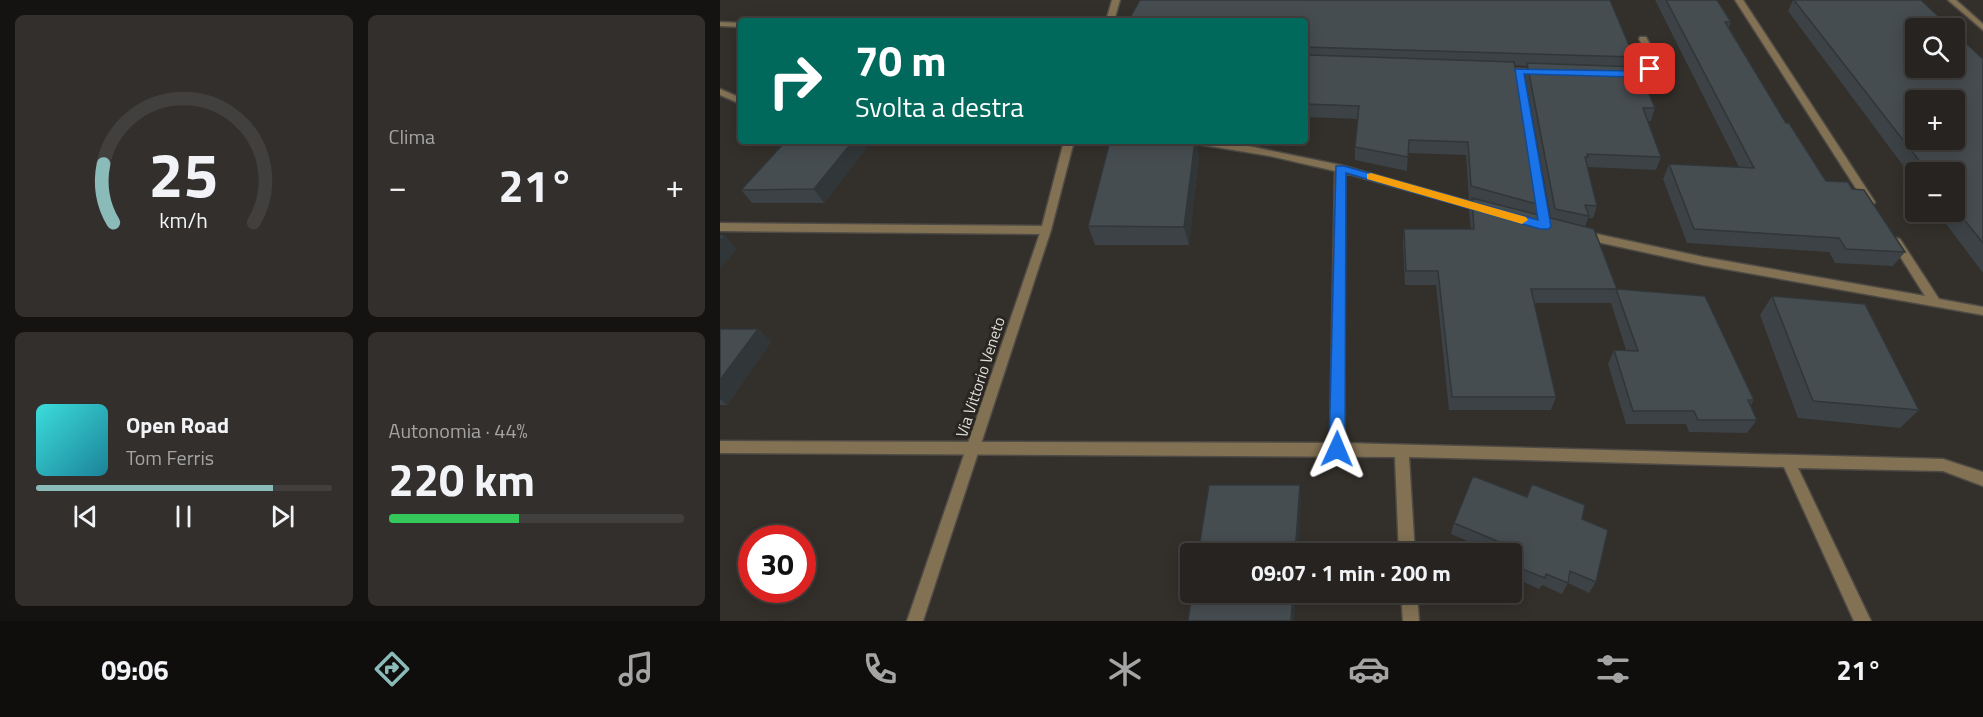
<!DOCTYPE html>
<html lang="it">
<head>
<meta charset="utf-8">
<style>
	:root { --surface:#262320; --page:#322f2d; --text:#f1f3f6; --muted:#a4a4a5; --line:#42403e; --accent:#8bbbb9 }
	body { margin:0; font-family:"Titillium Web",sans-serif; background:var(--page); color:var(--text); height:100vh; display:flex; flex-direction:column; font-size:22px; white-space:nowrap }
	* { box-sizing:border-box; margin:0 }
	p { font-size:20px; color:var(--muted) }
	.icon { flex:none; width:33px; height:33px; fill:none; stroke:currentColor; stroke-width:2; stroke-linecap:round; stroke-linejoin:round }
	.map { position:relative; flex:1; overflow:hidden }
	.sheet { display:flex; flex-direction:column; gap:15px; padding:15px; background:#151312; width:720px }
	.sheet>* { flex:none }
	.hud { position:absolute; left:18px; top:18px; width:570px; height:126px; border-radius:6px; box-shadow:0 3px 15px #0003,0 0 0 2px var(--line); background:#00695c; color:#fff; overflow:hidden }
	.tools { position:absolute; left:1185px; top:18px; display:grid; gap:12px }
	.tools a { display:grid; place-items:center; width:60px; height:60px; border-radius:6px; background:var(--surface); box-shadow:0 3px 15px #0003,0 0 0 2px var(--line); font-size:30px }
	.speed { position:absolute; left:18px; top:525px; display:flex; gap:12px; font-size:30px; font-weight:700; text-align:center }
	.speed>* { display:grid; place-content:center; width:78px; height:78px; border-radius:50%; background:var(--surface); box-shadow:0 3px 15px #0003,0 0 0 2px var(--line); line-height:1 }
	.speed .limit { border:9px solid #d22; background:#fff; color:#111 }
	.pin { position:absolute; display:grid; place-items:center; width:51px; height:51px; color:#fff; margin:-26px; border-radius:12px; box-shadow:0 3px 9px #0006 }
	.me { position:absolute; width:66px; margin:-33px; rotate:1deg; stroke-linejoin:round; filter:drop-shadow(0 0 4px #0008) }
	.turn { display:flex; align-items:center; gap:21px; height:126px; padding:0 18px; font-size:27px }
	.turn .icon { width:78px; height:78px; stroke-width:2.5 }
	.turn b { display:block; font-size:42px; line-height:51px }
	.big { font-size:45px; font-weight:700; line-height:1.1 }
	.sheet .widget { flex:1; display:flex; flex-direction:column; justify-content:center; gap:9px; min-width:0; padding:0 21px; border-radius:9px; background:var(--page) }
	.sheet .dial { align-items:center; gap:0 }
	.dial svg { height:156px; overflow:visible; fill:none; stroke:var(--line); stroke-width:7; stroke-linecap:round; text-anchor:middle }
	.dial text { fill:var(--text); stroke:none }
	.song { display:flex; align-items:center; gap:18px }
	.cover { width:72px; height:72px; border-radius:9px; background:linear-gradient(135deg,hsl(180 70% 55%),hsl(190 70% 35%)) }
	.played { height:6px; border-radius:3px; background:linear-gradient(90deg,var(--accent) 80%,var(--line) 80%) }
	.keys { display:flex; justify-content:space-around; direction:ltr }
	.heat { display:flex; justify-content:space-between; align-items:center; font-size:33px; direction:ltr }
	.charge { height:9px; border-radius:4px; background:linear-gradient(90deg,#34c759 44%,var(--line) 0) }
	.sheet .tiles { flex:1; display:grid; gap:15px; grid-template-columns:repeat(2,1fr) }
	.trip { position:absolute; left:460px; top:543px; width:342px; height:60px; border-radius:6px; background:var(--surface); box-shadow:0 3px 15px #0003,0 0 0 2px var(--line); font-weight:700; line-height:60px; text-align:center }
	.dock { display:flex; height:96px; justify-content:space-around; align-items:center; background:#0f0e0d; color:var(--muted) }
	.dock .icon { width:42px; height:42px }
	.dock .current { color:var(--accent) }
	.dock b { font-size:27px; color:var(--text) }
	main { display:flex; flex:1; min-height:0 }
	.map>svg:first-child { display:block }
</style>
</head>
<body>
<main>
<section class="sheet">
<div class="tiles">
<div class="widget dial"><svg viewBox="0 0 100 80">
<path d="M14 69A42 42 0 1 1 86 69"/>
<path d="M14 69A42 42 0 0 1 9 39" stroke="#8bbbb9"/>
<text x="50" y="56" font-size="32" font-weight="700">25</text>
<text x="50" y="72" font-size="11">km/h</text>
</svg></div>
<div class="widget"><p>Clima</p>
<div class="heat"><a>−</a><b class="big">21°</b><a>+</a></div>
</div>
<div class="widget">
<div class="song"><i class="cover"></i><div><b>Open Road</b><p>Tom Ferris</p></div></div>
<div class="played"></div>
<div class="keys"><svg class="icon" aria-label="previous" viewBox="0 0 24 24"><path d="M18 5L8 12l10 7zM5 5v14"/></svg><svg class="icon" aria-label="pause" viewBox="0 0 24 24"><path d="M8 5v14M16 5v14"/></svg><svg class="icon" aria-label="next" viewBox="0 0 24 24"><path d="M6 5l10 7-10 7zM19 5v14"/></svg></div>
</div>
<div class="widget"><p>Autonomia · 44%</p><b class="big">220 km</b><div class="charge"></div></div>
</div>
</section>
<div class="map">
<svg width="1263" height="621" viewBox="0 0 1263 621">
	<rect width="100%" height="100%" fill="#332f2a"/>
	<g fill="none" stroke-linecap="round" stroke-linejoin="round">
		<defs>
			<path id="minor" d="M1015,0H1023L1155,202L1154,204H1146Z
				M1228,0H1236L1263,24V30Z
				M0,22L21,23V27L0,26Z
				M920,37H926L939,61L935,69L913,77L901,76V72L928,67L931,61L919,39Z
				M778,68L821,70L825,72L821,74H803L830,226L829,229L825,230L820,226L794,73L778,72Z
				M0,89L21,98V104L0,95Z
				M472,141L514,143L620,165L769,207L770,209L765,212L625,173L624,443L1223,459L1263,472V486L1223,471L1078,468L1151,621H1134L1064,467L689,457L695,554H679L675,457L0,453V441L610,443L615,171L550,156L477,144Z
				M0,223L326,226L331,230L326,234L0,231Z
				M863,231L983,257L1205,296L1171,242L1176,238L1180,239L1219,299L1263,307V315L983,265L859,238L858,235L859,232Z
				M681,592H697L699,621H683Z"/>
			<path id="tertiary" d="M392,0H400L394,21H386Z
				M344,141H354L331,230L203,621H187L321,230Z"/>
		</defs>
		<use href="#minor" stroke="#4e4b46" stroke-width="3"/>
		<use href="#tertiary" stroke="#4e4b46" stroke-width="3"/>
		<use href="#minor" fill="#837153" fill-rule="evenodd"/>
		<use href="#tertiary" fill="#837153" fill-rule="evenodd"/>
	</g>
	<path fill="#3c4245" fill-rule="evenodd" d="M935,0H997L1011,22L1009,27L1066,123L1106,181L1132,189L1185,252L1173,266L1115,263L1109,252L967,243L943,179L949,164L1019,167Z
		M1073,0H1201L1263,59V273L1217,212H1234V172H1196V183L1068,11Z
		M585,21L914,57L911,67L935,108L931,121H928L941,157L936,170L867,167L877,206L873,218H868L865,227L897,289L1034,400L1031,405L1037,420L1027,433L969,432L966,424H906L888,364L894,350H906L891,303H814L836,397L831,410H729L716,285H685L683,243L684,229H751L749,212L751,200L749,199L746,155L688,153L687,171L635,160V147L638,119L585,117V76L589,59H585ZM795,65L807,66L805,75L831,218L817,214L820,205Z
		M66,141H141L146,149L104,203H32L21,190Z
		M479,156L469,245H375L368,226Z
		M1052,296L1199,410L1180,428L1078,418L1040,315Z
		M0,329H38L51,342L7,405H0Z
		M812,484L862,519L876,582L869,593L848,583L842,594L822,585L819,589L792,577V554L773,552L731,534L734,523L806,497Z"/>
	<path fill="#313638" d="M133,141H141L146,149L104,203L94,189Z
		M475,141H476L479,156L469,245L464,227Z
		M5,235L17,249L0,269V241Z
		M38,329L51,342L7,405L0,399V380Z
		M580,485L581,499L578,554H575Z
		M573,592H576L574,621H571Z"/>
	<path fill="#464d50" stroke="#313638" stroke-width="1.5" fill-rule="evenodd" d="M420,0H890L914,57L585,47V21H408Z
		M946,0H997L1011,22H1005L1066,123H1069L1106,181L1128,182L1132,189L1144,190L1185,252L1126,249L1119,238L974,229L949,164L1034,168Z
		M1074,0H1201L1231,28H1196V68H1234V32L1263,59V243L1234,207V172H1208ZM1196,100H1234V140H1196Z
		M589,55L794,62L820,205L751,186L748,142L689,140L688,157L635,147L639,106L585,104V76Z
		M807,63L918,67L935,108H923L941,157L867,154L868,157H865L877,206L865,205L869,216L835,209Z
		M66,141H133L94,189L21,190Z
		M390,141H475L464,227L368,226Z
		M752,198L874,229L897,289L985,296L1034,400H1028L1037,420H978L974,411H913L894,350L918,351L896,289H811L836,397H732L718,271H686L684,229H754Z
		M0,235H5L0,241Z
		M1052,296L1145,304L1199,410L1093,401Z
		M0,329H38L0,380Z
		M753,476L807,497L812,484L865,505L862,519L888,530L876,582L850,571L848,583L826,574L825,578L792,565V554H773L777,541L734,523Z
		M489,485H580L575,554H478Z
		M472,592H573L571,621H468Z"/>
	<path fill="#1a73e8" stroke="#114b97" stroke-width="1.5" d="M930,66L934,67V71L913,77L804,74L831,226L829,229H820L626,173L625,449L623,454L617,456L611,454L609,449L616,166H624L818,220L795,69L913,71Z"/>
	<path fill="#f59e0b" d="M651,173L806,217L808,220L802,224L647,179V174Z"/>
	<g text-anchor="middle" stroke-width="6" stroke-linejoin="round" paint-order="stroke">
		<g font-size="16" fill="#dedbd8" stroke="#292520">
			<text transform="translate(260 377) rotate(-72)" y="6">Via Vittorio Veneto</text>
		</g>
	</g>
</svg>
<div class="tools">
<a><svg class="icon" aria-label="search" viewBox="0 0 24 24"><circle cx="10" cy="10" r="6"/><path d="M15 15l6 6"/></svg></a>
<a>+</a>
<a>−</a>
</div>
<div class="speed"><div class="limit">30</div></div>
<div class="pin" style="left:930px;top:69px;background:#d93025"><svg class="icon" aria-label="arrive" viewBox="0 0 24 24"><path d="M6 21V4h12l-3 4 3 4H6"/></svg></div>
<svg class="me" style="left:617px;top:449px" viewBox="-20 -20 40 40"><path d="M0-17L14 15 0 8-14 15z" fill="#1a73e8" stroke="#fff" stroke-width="4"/></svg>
<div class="trip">09:07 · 1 min · 200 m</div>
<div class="hud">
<div class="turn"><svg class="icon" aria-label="right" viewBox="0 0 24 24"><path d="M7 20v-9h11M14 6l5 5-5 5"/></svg><div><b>70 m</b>Svolta a destra</div></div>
</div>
</div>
</main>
<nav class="dock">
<b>09:06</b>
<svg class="icon current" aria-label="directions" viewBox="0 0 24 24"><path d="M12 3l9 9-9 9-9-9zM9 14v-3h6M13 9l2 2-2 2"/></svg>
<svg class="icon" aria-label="music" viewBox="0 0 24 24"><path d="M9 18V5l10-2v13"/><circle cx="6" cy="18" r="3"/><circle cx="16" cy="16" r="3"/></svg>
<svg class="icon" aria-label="phone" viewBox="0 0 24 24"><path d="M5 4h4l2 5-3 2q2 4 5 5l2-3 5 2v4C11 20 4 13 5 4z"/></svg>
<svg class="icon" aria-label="climate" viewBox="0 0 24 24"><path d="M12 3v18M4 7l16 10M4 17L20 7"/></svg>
<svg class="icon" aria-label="car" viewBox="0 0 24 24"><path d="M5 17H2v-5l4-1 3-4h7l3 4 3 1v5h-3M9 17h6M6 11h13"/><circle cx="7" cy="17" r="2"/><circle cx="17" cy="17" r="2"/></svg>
<svg class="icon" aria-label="filters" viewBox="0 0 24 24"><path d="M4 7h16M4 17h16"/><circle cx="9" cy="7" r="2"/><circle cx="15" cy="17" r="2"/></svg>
<b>21°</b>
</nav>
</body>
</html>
